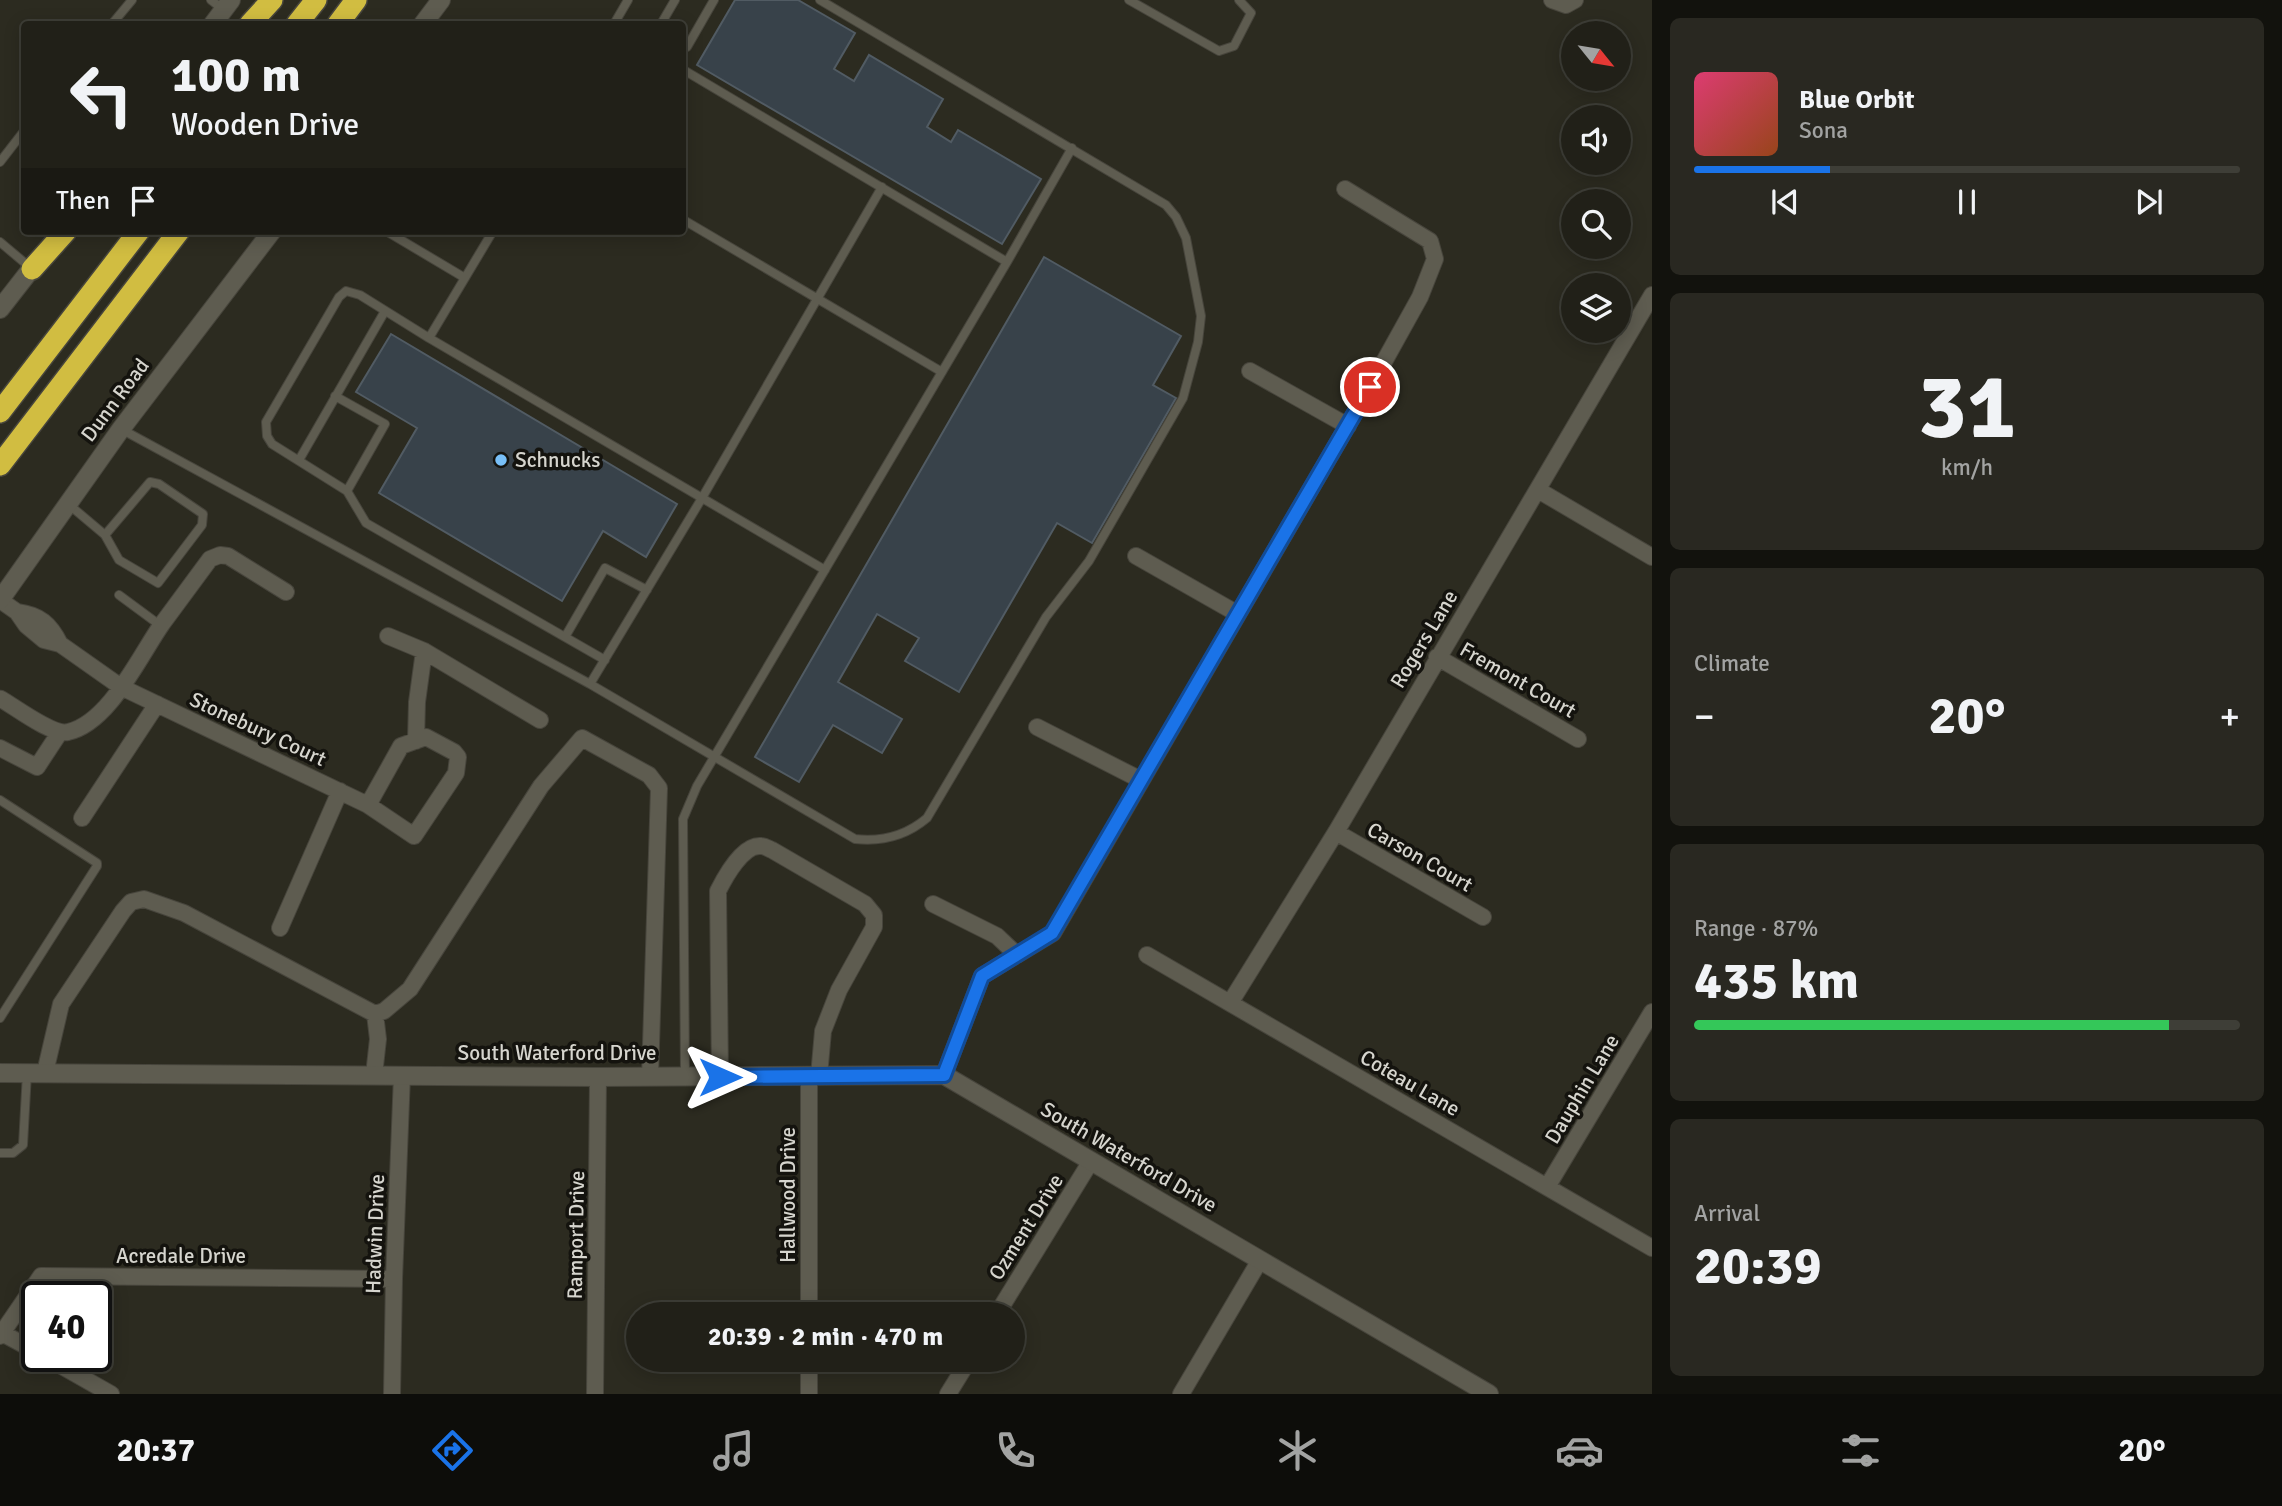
<!DOCTYPE html>
<html lang="en">
<head>
<meta charset="utf-8">
<style>
	:root { --surface:#212018; --page:#292821; --text:#f1f3f6; --muted:#a2a3a2; --line:#3e3e37; --accent:#1a73e8 }
	body { margin:0; font-family:Signika,sans-serif; background:var(--page); color:var(--text); height:100vh; display:flex; flex-direction:column; font-size:26px; white-space:nowrap }
	* { box-sizing:border-box; margin:0 }
	p { font-size:23px; color:var(--muted) }
	.icon { flex:none; width:38px; height:38px; fill:none; stroke:currentColor; stroke-width:2; stroke-linecap:round; stroke-linejoin:round }
	.map { position:relative; flex:1; overflow:hidden }
	.drawer { display:flex; flex-direction:column; gap:18px; padding:18px; background:#12120d; width:630px }
	.drawer>* { flex:none }
	.hud { position:absolute; left:21px; top:21px; width:665px; height:214px; border-radius:7px; box-shadow:0 4px 18px #0003,0 0 0 2px var(--line); background:#212018; color:var(--text); overflow:hidden }
	.needle { width:46px; rotate:120deg }
	.fabs { position:absolute; left:1561px; top:21px; display:grid; gap:14px }
	.fabs a { display:grid; place-items:center; width:70px; height:70px; border-radius:50%; background:var(--surface); box-shadow:0 4px 18px #0003,0 0 0 2px var(--line); font-size:35px }
	.speed { position:absolute; left:21px; top:1281px; display:flex; gap:14px; font-size:35px; font-weight:700; text-align:center }
	.speed>* { display:grid; place-content:center; width:91px; height:91px; border-radius:50%; background:var(--surface); box-shadow:0 4px 18px #0003,0 0 0 2px var(--line); line-height:1 }
	.speed .limit { border:4px solid #111; border-radius:10px; background:#fff; color:#111 }
	.pin { position:absolute; display:grid; place-items:center; width:60px; height:60px; color:#fff; margin:-30px; border:4px solid #fff; border-radius:50%; box-shadow:0 2px 7px #0007 }
	.me { position:absolute; width:77px; margin:-38px; rotate:90deg; stroke-linejoin:round; filter:drop-shadow(0 0 5px #0008) }
	.turn { display:flex; align-items:center; gap:24px; height:147px; padding:0 35px; font-size:32px }
	.turn .icon { width:91px; height:91px; stroke-width:2.5 }
	.turn b { display:block; font-size:49px; line-height:60px }
	.then { display:flex; align-items:center; height:66px; padding:0 35px; background:#0003; gap:14px; font-size:26px }
	.big { font-size:52px; font-weight:700; line-height:1.1 }
	.drawer .widget { flex:1; display:flex; flex-direction:column; justify-content:center; gap:10px; min-width:0; padding:0 24px; border-radius:10px; background:var(--page) }
	.drawer .dial { align-items:center; gap:0 }
	.dial b { font-size:91px; line-height:1 }
	.song { display:flex; align-items:center; gap:21px }
	.cover { width:84px; height:84px; border-radius:10px; background:linear-gradient(135deg,hsl(340 70% 55%),hsl(20 70% 35%)) }
	.played { height:7px; border-radius:4px; background:linear-gradient(90deg,var(--accent) 25%,var(--line) 25%) }
	.keys { display:flex; justify-content:space-around; direction:ltr }
	.heat { display:flex; justify-content:space-between; align-items:center; font-size:38px; direction:ltr }
	.charge { height:10px; border-radius:5px; background:linear-gradient(90deg,#34c759 87%,var(--line) 0) }
	.trip { position:absolute; left:626px; top:1302px; width:399px; height:70px; border-radius:35px; background:var(--surface); box-shadow:0 4px 18px #0003,0 0 0 2px var(--line); font-weight:700; line-height:70px; text-align:center }
	.tab-bar { display:flex; height:112px; justify-content:space-around; align-items:center; background:#0d0d0a; color:var(--muted) }
	.tab-bar .icon { width:49px; height:49px }
	.tab-bar .on { color:var(--accent) }
	.tab-bar b { font-size:32px; color:var(--text) }
	main { display:flex; flex:1; min-height:0 }
	.map>svg:first-child { display:block }
</style>
</head>
<body>
<main>
<div class="map">
<svg width="1652" height="1394" viewBox="0 0 1652 1394">
	<rect width="100%" height="100%" fill="#2c2b20"/>
	<path fill="#38424a" stroke="#515b63" stroke-width="2" d="M735,0H798L855,33L834,69L854,81L869,55L943,99L927,127L951,142L958,130L1041,179L1002,244L697,65Z
		M1044,257L1181,336L1153,385L1176,398L1092,543L1057,523L959,692L905,661L919,638L877,614L838,682L902,719L882,753L833,725L799,782L755,757Z
		M391,334L677,504L646,557L603,531L562,601L379,493L417,428L356,392Z"/>
	<g fill="none" stroke-linecap="round" stroke-linejoin="round">
		<defs>
			<path id="lane" d="M211,0L224,10
				M1129,0L1219,51L1234,46L1251,13L1239,0
				M112,24L132,0
				M614,24L628,0
				M661,24L675,0
				M682,48L687,47L714,0
				M682,69L1007,262L697,786L683,819L685,1076
				M0,162L24,131
				M682,219L942,372
				M386,231L465,278
				M493,231L429,338L825,570
				M0,242L32,269
				M1007,262L1072,148
				M429,338L360,295L346,291L339,297L266,422L267,436L272,444L347,491L366,523L605,660
				M335,396L385,424L347,491
				M121,429L590,684L855,839C882,842 907,835 927,818L1046,617L1089,561L1183,398L1198,342L1201,316L1186,238L1176,217L1166,205L820,0
				M299,460L385,311
				M67,503L105,535L119,560L158,583L202,525L203,514L159,484L150,482L105,535
				M119,595L161,626
				M565,637L605,568L647,590
				M590,684L702,498L882,187
				M0,800L97,863V866L0,1018
				M0,1153H13L23,1145L27,1073"/>
			<path id="street" d="M1552,0L1566,5L1575,0
				M1250,371L1348,426
				M1538,490L1652,557
				M1136,556L1238,614
				M0,600L17,612L26,625L44,640L60,644L121,687L368,805
				M17,612C40,615 50,624 60,644
				M388,636L424,651L540,720
				M1437,657L1578,739
				M0,700L1,699C15,707 53,736 68,732C109,723 139,657 162,624C178,602 194,581 210,559L220,555L228,556L286,592
				M1037,727L1141,780
				M426,737L454,752L458,757L456,773L414,836L368,805L401,746Z
				M416,741L417,702L424,651
				M0,748L37,767L60,732
				M82,818L157,704
				M1336,832L1483,917
				M933,904L997,936L1017,955
				M280,928L340,791
				M1147,955L1652,1248
				M1230,1003L1336,832L1652,295
				M375,1014L384,1011L410,989L541,786L582,738L649,775L659,788L650,1077
				M49,1073L47,1064L61,1004L123,911L131,902L144,899L184,913L375,1014L378,1039L374,1075
				M944,1075L982,976L1053,933L1370,387L1420,297L1435,259L1430,241L1345,189
				M720,1077L718,891C725,877 743,844 761,846C765,846 769,849 772,850L865,904L874,915V927L839,990L823,1031L819,1076
				M1547,1187L1652,1012
				M809,1314V1076
				M997,1314L1091,1161
				M2,1333L37,1352
				M0,1336L41,1276L394,1279
				M44,1356L111,1394
				M392,1394L394,1279L402,1075
				M595,1394L598,1077
				M809,1394V1360
				M948,1394L969,1360
				M1181,1394L1260,1260"/>
			<path id="secondary" d="M213,24L231,0
				M423,24L441,0
				M0,309L39,259
				M0,600L121,429L272,231
				M0,1073L598,1077L944,1075L1489,1394"/>
			<path id="highway" d="M250,24L272,0
				M297,24L316,0
				M338,24L356,0
				M32,269L66,231
				M0,412L139,231
				M0,465L179,231"/>
		</defs>
		<use href="#lane" stroke="#47453c" stroke-width="10"/>
		<use href="#street" stroke="#47453c" stroke-width="18"/>
		<use href="#secondary" stroke="#47453c" stroke-width="20"/>
		<use href="#highway" stroke="#47453c" stroke-width="24"/>
		<use href="#lane" stroke="#5e5c50" stroke-width="8"/>
		<use href="#street" stroke="#5e5c50" stroke-width="16"/>
		<use href="#secondary" stroke="#5e5c50" stroke-width="18"/>
		<use href="#highway" stroke="#d1bd41" stroke-width="21"/>
	</g>
	<g fill="none" stroke-linecap="round" stroke-linejoin="round">
		<defs>
			<path id="route" d="M720,1077L944,1075L982,976L1052,933L1370,387"/>
		</defs>
		<use href="#route" stroke="#114b97" stroke-width="18"/>
		<use href="#route" stroke="#1a73e8" stroke-width="12"/>
	</g>
	<circle fill="#78bff7" stroke="#14130e" stroke-width="2.5" cx="501" cy="460" r="7"/>
	<g text-anchor="middle" stroke-width="7" stroke-linejoin="round" paint-order="stroke">
		<g font-size="21" fill="#d6d5ce" stroke="#14130e">
			<text transform="translate(115 400) rotate(-53)" y="7">Dunn Road</text>
			<text transform="translate(1424 639) rotate(-59)" y="7">Rogers Lane</text>
			<text transform="translate(1518 680) rotate(30)" y="7">Fremont Court</text>
			<text transform="translate(258 729) rotate(25)" y="7">Stonebury Court</text>
			<text transform="translate(1420 857) rotate(30)" y="7">Carson Court</text>
			<text x="557" y="1060">South Waterford Drive</text>
			<text transform="translate(1410 1083) rotate(30)" y="7">Coteau Lane</text>
			<text transform="translate(1582 1089) rotate(-59)" y="7">Dauphin Lane</text>
			<text transform="translate(1129 1157) rotate(30)" y="7">South Waterford Drive</text>
			<text transform="translate(788 1195) rotate(-90)" y="7">Hallwood Drive</text>
			<text transform="translate(1026 1227) rotate(-58)" y="7">Ozment Drive</text>
			<text transform="translate(375 1234) rotate(-88)" y="7">Hadwin Drive</text>
			<text transform="translate(576 1235) rotate(-89)" y="7">Ramport Drive</text>
			<text x="181" y="1263">Acredale Drive</text>
		</g>
		<g font-size="21" fill="#d6d5ce" stroke="#14130e" text-anchor="start">
			<text x="515" y="467">Schnucks</text>
		</g>
	</g>
</svg>
<div class="fabs">
<a><svg class="needle" viewBox="-14 -14 28 28"><path d="M0-13l5 13h-10z" fill="#e53935"/><path d="M0 13l5-13h-10z" fill="#a2a3a2"/></svg></a>
<a><svg class="icon" aria-label="sound" viewBox="0 0 24 24"><path d="M4 9h4l5-4v14l-5-4H4zM17 9q2 3 0 6"/></svg></a>
<a><svg class="icon" aria-label="search" viewBox="0 0 24 24"><circle cx="10" cy="10" r="6"/><path d="M15 15l6 6"/></svg></a>
<a><svg class="icon" aria-label="layers" viewBox="0 0 24 24"><path d="M12 4l9 5-9 5-9-5zM3 14l9 5 9-5"/></svg></a>
</div>
<div class="speed"><div class="limit">40</div></div>
<div class="pin" style="left:1370px;top:387px;background:#d93025"><svg class="icon" aria-label="arrive" viewBox="0 0 24 24"><path d="M6 21V4h12l-3 4 3 4H6"/></svg></div>
<svg class="me" style="left:720px;top:1077px" viewBox="-20 -20 40 40"><path d="M0-17L14 15 0 8-14 15z" fill="#1a73e8" stroke="#fff" stroke-width="4"/></svg>
<div class="trip">20:39 · 2 min · 470 m</div>
<div class="hud">
<div class="turn"><svg class="icon" aria-label="left" viewBox="0 0 24 24"><path d="M17 20v-9H6M10 6l-5 5 5 5"/></svg><div><b>100 m</b>Wooden Drive</div></div>
<div class="then">Then<svg class="icon" aria-label="arrive" viewBox="0 0 24 24"><path d="M6 21V4h12l-3 4 3 4H6"/></svg></div>
</div>
</div>
<section class="drawer">
<div class="widget">
<div class="song"><i class="cover"></i><div><b>Blue Orbit</b><p>Sona</p></div></div>
<div class="played"></div>
<div class="keys"><svg class="icon" aria-label="previous" viewBox="0 0 24 24"><path d="M18 5L8 12l10 7zM5 5v14"/></svg><svg class="icon" aria-label="pause" viewBox="0 0 24 24"><path d="M8 5v14M16 5v14"/></svg><svg class="icon" aria-label="next" viewBox="0 0 24 24"><path d="M6 5l10 7-10 7zM19 5v14"/></svg></div>
</div>
<div class="widget dial"><b>31</b><p>km/h</p></div>
<div class="widget"><p>Climate</p>
<div class="heat"><a>−</a><b class="big">20°</b><a>+</a></div>
</div>
<div class="widget"><p>Range · 87%</p><b class="big">435 km</b><div class="charge"></div></div>
<div class="widget"><p>Arrival</p><b class="big">20:39</b></div>
</section>
</main>
<nav class="tab-bar">
<b>20:37</b>
<svg class="icon on" aria-label="directions" viewBox="0 0 24 24"><path d="M12 3l9 9-9 9-9-9zM9 14v-3h6M13 9l2 2-2 2"/></svg>
<svg class="icon" aria-label="music" viewBox="0 0 24 24"><path d="M9 18V5l10-2v13"/><circle cx="6" cy="18" r="3"/><circle cx="16" cy="16" r="3"/></svg>
<svg class="icon" aria-label="phone" viewBox="0 0 24 24"><path d="M5 4h4l2 5-3 2q2 4 5 5l2-3 5 2v4C11 20 4 13 5 4z"/></svg>
<svg class="icon" aria-label="climate" viewBox="0 0 24 24"><path d="M12 3v18M4 7l16 10M4 17L20 7"/></svg>
<svg class="icon" aria-label="car" viewBox="0 0 24 24"><path d="M5 17H2v-5l4-1 3-4h7l3 4 3 1v5h-3M9 17h6M6 11h13"/><circle cx="7" cy="17" r="2"/><circle cx="17" cy="17" r="2"/></svg>
<svg class="icon" aria-label="filters" viewBox="0 0 24 24"><path d="M4 7h16M4 17h16"/><circle cx="9" cy="7" r="2"/><circle cx="15" cy="17" r="2"/></svg>
<b>20°</b>
</nav>
</body>
</html>
